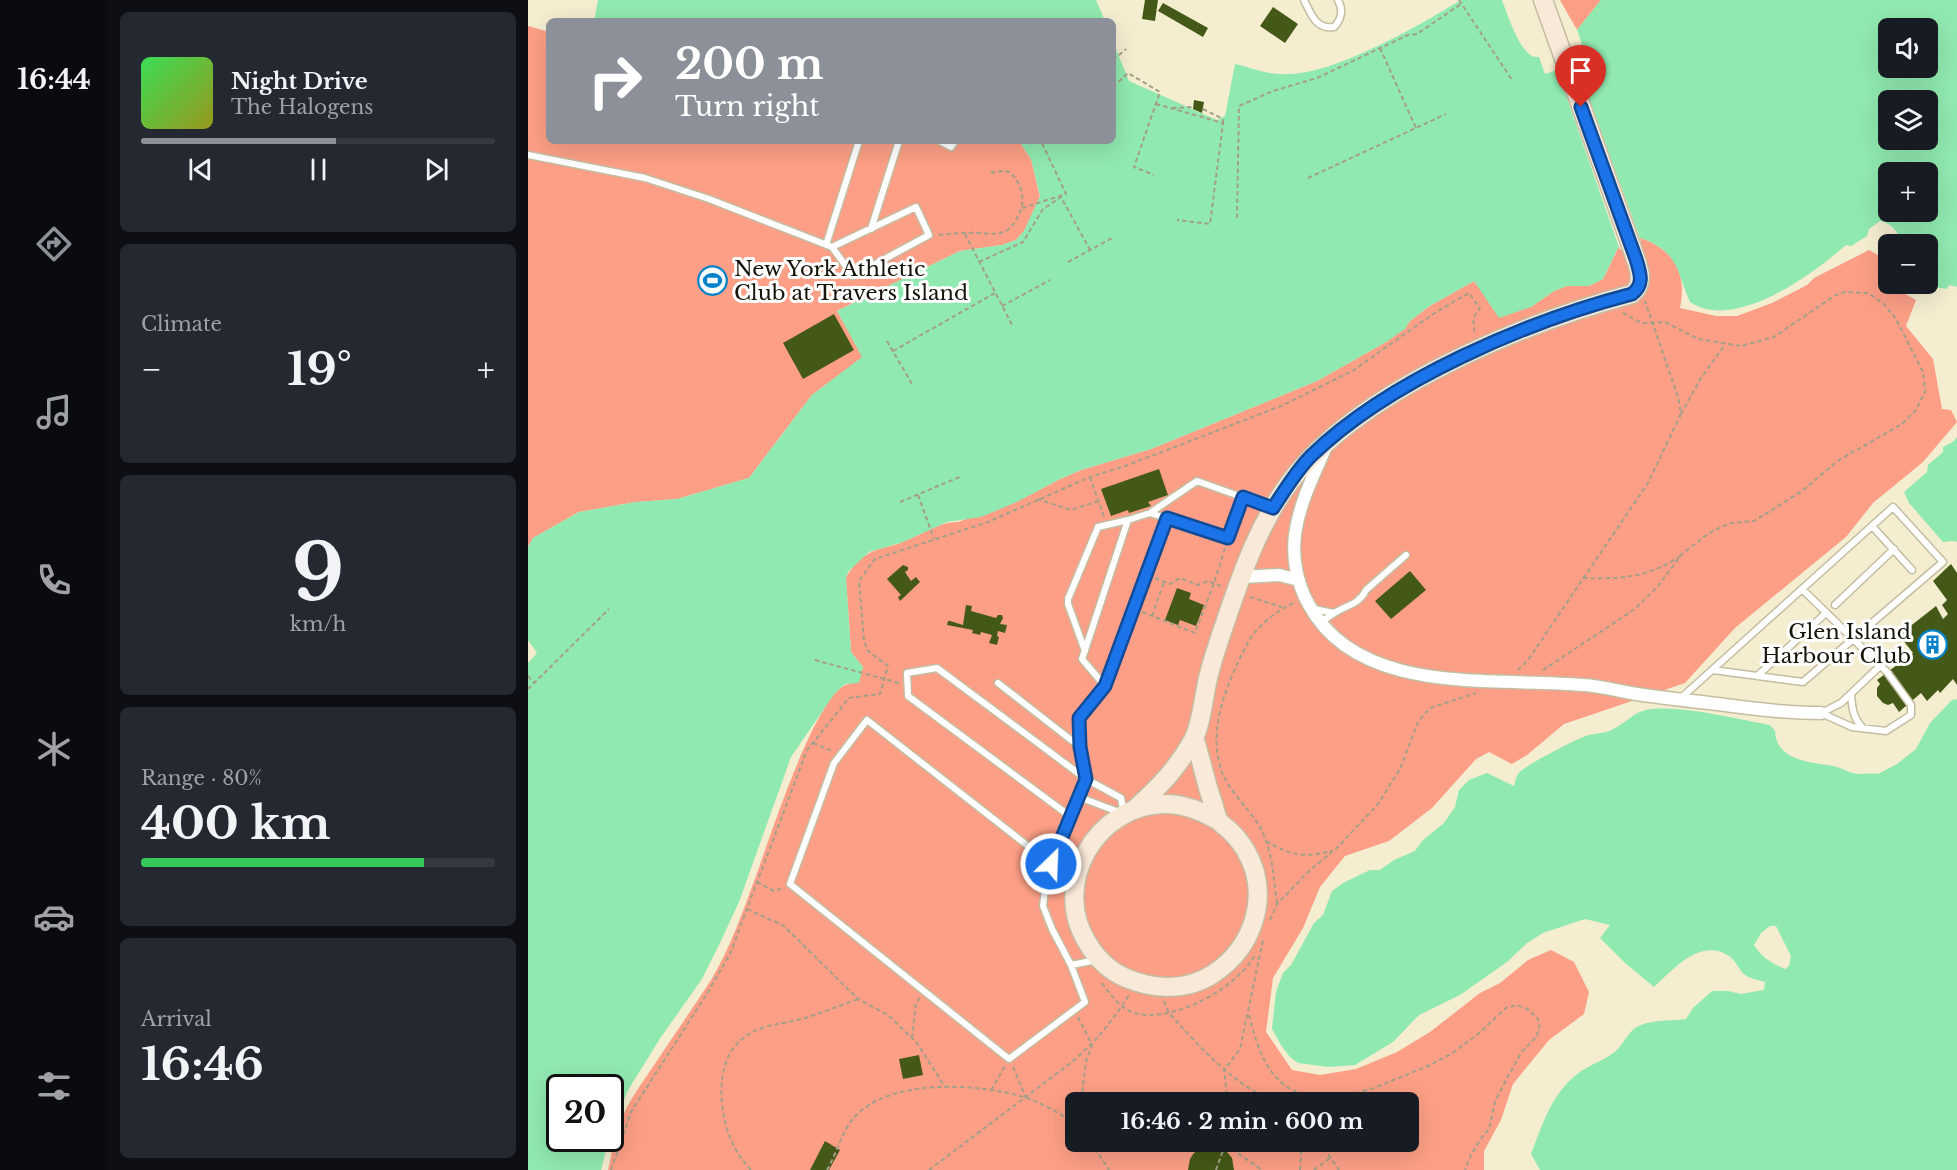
<!DOCTYPE html>
<html lang="en">
<head>
<meta charset="utf-8">
<style>
	:root { --surface:#171b24; --page:#242831; --text:#f1f3f6; --muted:#9ea1a6; --line:#363941; --accent:#8c9099 }
	body { margin:0; font-family:"Libre Baskerville",serif; background:var(--page); color:var(--text); height:100vh; display:flex; flex-direction:column; font-size:22px; white-space:nowrap }
	* { box-sizing:border-box; margin:0 }
	p { font-size:20px; color:var(--muted) }
	.icon { flex:none; width:33px; height:33px; fill:none; stroke:currentColor; stroke-width:2; stroke-linecap:round; stroke-linejoin:round }
	.map { position:relative; flex:1; overflow:hidden }
	.drawer { display:flex; flex-direction:column; gap:12px; padding:12px; background:#0d0f14; width:420px }
	.drawer>* { flex:none }
	.banner { position:absolute; left:18px; top:18px; width:570px; height:126px; border-radius:9px; box-shadow:0 6px 24px #0002; background:#8c9099; color:#fff; overflow:hidden }
	.tools { position:absolute; left:1350px; top:18px; display:grid; gap:12px }
	.tools a { display:grid; place-items:center; width:60px; height:60px; border-radius:9px; background:var(--surface); box-shadow:0 6px 24px #0002; font-size:30px }
	.speed { position:absolute; left:18px; top:1074px; display:flex; gap:12px; font-size:30px; font-weight:700; text-align:center }
	.speed>* { display:grid; place-content:center; width:78px; height:78px; border-radius:50%; background:var(--surface); box-shadow:0 6px 24px #0002; line-height:1 }
	.speed .limit { border:3px solid #111; border-radius:9px; background:#fff; color:#111 }
	.pin { position:absolute; display:grid; place-items:center; width:51px; height:51px; color:#fff; margin:-62px -26px; border-radius:50% 50% 50% 0; rotate:-45deg; box-shadow:0 0 6px #0007 }
	.pin .icon { rotate:45deg }
	.me { position:absolute; width:66px; margin:-33px; rotate:24deg; stroke-linejoin:round; filter:drop-shadow(0 0 4px #0008) }
	.turn { display:flex; align-items:center; gap:21px; height:126px; padding:0 30px; font-size:27px }
	.turn .icon { width:78px; height:78px; stroke-width:2.5 }
	.turn b { display:block; font-size:42px; line-height:51px }
	.big { font-size:45px; font-weight:700; line-height:1.1 }
	.drawer .tile { flex:1; display:flex; flex-direction:column; justify-content:center; gap:9px; min-width:0; padding:0 21px; border-radius:9px; background:var(--page) }
	.drawer .dial { align-items:center; gap:0 }
	.dial b { font-size:78px; line-height:1 }
	.song { display:flex; align-items:center; gap:18px }
	.cover { width:72px; height:72px; border-radius:9px; background:linear-gradient(135deg,hsl(130 70% 55%),hsl(60 70% 35%)) }
	.played { height:6px; border-radius:3px; background:linear-gradient(90deg,var(--accent) 55%,var(--line) 55%) }
	.keys { display:flex; justify-content:space-around; direction:ltr }
	.heat { display:flex; justify-content:space-between; align-items:center; font-size:33px; direction:ltr }
	.charge { height:9px; border-radius:4px; background:linear-gradient(90deg,#34c759 80%,var(--line) 0) }
	.trip { position:absolute; left:537px; top:1092px; width:354px; height:60px; border-radius:9px; background:var(--surface); box-shadow:0 6px 24px #0002; font-weight:700; line-height:60px; text-align:center }
	main { display:flex; flex:1; min-height:0 }
	.tabs { display:flex; flex-direction:column; width:108px; justify-content:space-around; align-items:center; background:#090b0e; color:var(--muted) }
	.tabs .icon { width:42px; height:42px }
	.tabs .current { color:var(--accent) }
	.tabs b { font-size:27px; color:var(--text) }
	.map>svg:first-child { display:block }
</style>
</head>
<body>
<main>
<nav class="tabs">
<b>16:44</b>
<svg class="icon current" aria-label="directions" viewBox="0 0 24 24"><path d="M12 3l9 9-9 9-9-9zM9 14v-3h6M13 9l2 2-2 2"/></svg>
<svg class="icon" aria-label="music" viewBox="0 0 24 24"><path d="M9 18V5l10-2v13"/><circle cx="6" cy="18" r="3"/><circle cx="16" cy="16" r="3"/></svg>
<svg class="icon" aria-label="phone" viewBox="0 0 24 24"><path d="M5 4h4l2 5-3 2q2 4 5 5l2-3 5 2v4C11 20 4 13 5 4z"/></svg>
<svg class="icon" aria-label="climate" viewBox="0 0 24 24"><path d="M12 3v18M4 7l16 10M4 17L20 7"/></svg>
<svg class="icon" aria-label="car" viewBox="0 0 24 24"><path d="M5 17H2v-5l4-1 3-4h7l3 4 3 1v5h-3M9 17h6M6 11h13"/><circle cx="7" cy="17" r="2"/><circle cx="17" cy="17" r="2"/></svg>
<svg class="icon" aria-label="filters" viewBox="0 0 24 24"><path d="M4 7h16M4 17h16"/><circle cx="9" cy="7" r="2"/><circle cx="15" cy="17" r="2"/></svg>
</nav>
<section class="drawer">
<div class="tile">
<div class="song"><i class="cover"></i><div><b>Night Drive</b><p>The Halogens</p></div></div>
<div class="played"></div>
<div class="keys"><svg class="icon" aria-label="previous" viewBox="0 0 24 24"><path d="M18 5L8 12l10 7zM5 5v14"/></svg><svg class="icon" aria-label="pause" viewBox="0 0 24 24"><path d="M8 5v14M16 5v14"/></svg><svg class="icon" aria-label="next" viewBox="0 0 24 24"><path d="M6 5l10 7-10 7zM19 5v14"/></svg></div>
</div>
<div class="tile"><p>Climate</p>
<div class="heat"><a>−</a><b class="big">19°</b><a>+</a></div>
</div>
<div class="tile dial"><b>9</b><p>km/h</p></div>
<div class="tile"><p>Range · 80%</p><b class="big">400 km</b><div class="charge"></div></div>
<div class="tile"><p>Arrival</p><b class="big">16:46</b></div>
</section>
<div class="map">
<svg width="1429" height="1170" viewBox="0 0 1429 1170">
	<rect width="100%" height="100%" fill="#f4edd0"/>
	<path fill="#fc9f86" fill-rule="evenodd" d="M1032,0H1073L1049,30Z
		M0,26L21,32V141H491L503,159L512,197L496,231L488,240L474,245L432,251L309,311L335,357L284,395L221,478L149,499L108,502L51,512L5,538L0,547Z
		M1113,238C1147,251 1159,273 1152,308L1188,316H1209L1244,303L1279,285L1286,278L1341,250L1360,261V284L1388,300L1378,326L1405,359L1414,409L1423,410L1429,422L1395,462L1345,503L1318,537L1207,628L1157,683L1036,724L999,755L984,764L961,752L948,759L904,808L861,841L817,856L792,887L775,928L745,978L738,1032L764,1070L792,1075L828,1069L869,1052L902,1032L952,993L972,983L1000,960L1023,950L1046,962L1061,992L1056,1014L1021,1040L985,1084L973,1120L956,1151V1170H80C84,1153 86,1134 94,1118C101,1101 112,1086 122,1071C142,1041 163,1011 183,980C202,949 215,911 228,876C240,844 289,688 321,684L335,667L323,652L318,578C322,569 331,559 340,554C349,548 362,547 372,543C392,536 409,522 430,522L504,494L530,480L553,470L623,449L789,381L858,342L876,329L882,321L900,307L946,281L1003,307L1026,291L1039,286H1061L1075,279L1091,246ZM548,1102H880V1142H548Z"/>
	<path fill="#90e9b0" fill-rule="evenodd" d="M70,0H568L577,21H66Z
		M933,0H974C979,13 993,58 1009,57C1021,57 1041,46 1053,42L1049,30L1073,0H1429V287L1422,285L1418,289L1392,284H1400V244H1374C1371,233 1364,223 1352,221L1341,229L1339,236L1323,246L1318,245C1285,274 1207,332 1162,302C1148,270 1151,252 1113,238L1091,246L1075,279L1061,286H1039L1026,291L1003,307L971,318L946,281L900,307L882,321L877,329L858,342L789,381L623,449L553,470L530,480L489,502L453,517L419,522L375,542L341,552L320,572L318,578L323,652L335,667L331,683L317,684L307,693L263,757L211,902L191,945L174,979L133,1037L100,1090L83,1131L82,1088H32V1138L81,1139L73,1170H0V663L9,653L0,640V547L5,538L51,512L108,502L149,499L221,478L284,395L334,357L309,311L432,251L474,245L488,240L496,231L512,196L503,159L491,141H585V42L601,81L689,120L697,116L707,64C721,67 737,74 752,74C802,78 890,26 933,0ZM1360,28H1400V68H1360ZM1360,100H1400V140H1360ZM1360,172H1400V212H1360Z
		M1429,437V542L1425,541L1415,542L1381,503L1376,492L1399,472L1400,465L1415,452V447L1425,442Z
		M1429,699V1170H1012L1003,1154C1015,1123 1024,1092 1052,1072C1062,1065 1074,1061 1084,1054C1093,1048 1095,1041 1102,1033C1113,1018 1141,1022 1158,1019L1165,1008L1184,991H1200L1213,994L1236,990L1237,982C1231,980 1220,978 1216,974C1210,968 1208,961 1201,956C1172,937 1145,970 1126,987L1097,963L1072,938L1082,925L1057,919L1015,933L999,943L979,962L932,995L891,1015L865,1042L827,1065L801,1067L770,1063L762,1057L753,1045L744,1029L748,992L755,973L763,965L786,923L795,915L804,891L815,883L842,870H852L866,860L887,851L894,841L916,823L927,807L931,790L941,780L959,773L986,786C987,783 988,776 991,773C996,766 1048,739 1058,736C1066,733 1074,734 1081,731C1097,725 1106,710 1124,709C1158,706 1208,719 1242,725L1247,731C1248,761 1283,762 1305,766C1315,768 1322,774 1332,774C1339,774 1343,773 1350,774L1369,764L1388,749L1402,723L1424,700ZM1242,926H1248L1263,956L1261,966L1257,969C1245,964 1233,957 1226,945L1233,933Z"/>
	<path fill="#f4edd0" d="M1048,27L1059,60L1049,65L1113,241L1092,250L1029,70L1017,74L1010,54L1050,40L1046,31Z"/>
	<path fill="#445917" d="M617,0H630L627,21L614,19Z
		M635,3L680,28L675,37L630,11Z
		M745,7L770,24L757,43L732,26Z
		M666,100L676,102L674,113L665,109Z
		M306,314L326,350L275,379L255,343Z
		M631,469L640,495L620,502L623,506L601,513L600,510L583,516L573,489Z
		M1423,564L1429,573V685L1425,679L1412,693L1410,690L1399,701L1393,693L1371,712L1365,703L1360,705L1355,703L1349,696V688L1352,684L1349,680L1385,653L1371,635L1408,606L1415,619L1420,614L1414,605L1419,600L1405,581Z
		M375,565L380,567V570L377,572L383,581L388,577L392,582L372,601L370,597L373,595L359,579Z
		M882,571L898,590L863,619L847,601Z
		M649,588L663,593L661,599L676,605L668,626L652,620L650,625L637,620Z
		M438,605L444,606L443,611L468,618L470,615H474L475,618L472,624L479,625L477,633L470,631L469,636L471,637L469,645L461,643L464,635L453,632L452,635L444,633L445,630L419,625L420,621H422L435,625Z
		M391,1055L395,1075L375,1079L371,1059Z
		M297,1141L312,1150L301,1170H282Z
		M677,1146L692,1147L699,1152L704,1158L706,1170H660L662,1159L666,1153Z"/>
	<g fill="none" stroke-linecap="round" stroke-linejoin="round">
		<defs>
			<path id="lane" d="M776,0C783,14 788,30 806,27C814,19 815,9 810,0
				M412,141L423,147L427,141
				M0,155L117,178L181,199L304,247L325,276L401,235L388,207L304,247
				M343,229L371,141
				M298,245L331,141
				M622,513L700,538L715,497
				M1344,526L1384,570
				M1274,589L1359,672L1383,705V715L1358,731L1324,727L1293,713
				M1307,605L1366,549
				M786,609L806,613
				M792,623C797,620 801,616 805,614C818,605 831,605 838,590L878,555
				M557,651L540,604V599L570,527L600,520
				M1229,676L1298,613
				M470,683L552,747
				M577,686L640,518
				M1323,695C1324,707 1325,718 1334,727
				M1153,698L1365,507L1415,562L1275,682L1185,670
				M1293,713L1313,703L1352,666
				M543,817L380,696L379,673L409,668L558,779L593,798L596,814L551,797
				M523,864L339,720L306,763L262,884L481,1059L557,1002L543,965
				M569,960L543,965L524,929L515,906L519,874L536,836L558,779L552,747L551,718L577,686L554,659L600,520L622,513L669,481L742,507"/>
			<path id="street" d="M797,449C785,477 771,504 767,535C764,558 769,584 781,605C831,697 966,677 1055,685C1073,686 1091,691 1109,694C1135,698 1163,701 1190,704C1225,709 1258,713 1293,713
				M713,577L751,575L771,580"/>
			<path id="secondary" d="M666,738C674,760 677,782 685,803C687,809 688,816 691,821C694,825 701,829 704,833C710,838 714,845 718,851C743,895 726,947 685,974C659,991 626,990 598,978C582,971 568,958 559,942C523,884 568,805 636,804C657,804 673,811 691,821
				M607,809C631,787 649,769 665,740C673,726 676,695 680,678C685,657 692,638 699,617C715,570 732,522 762,482C831,390 995,323 1104,294C1119,282 1109,264 1104,248L1015,0"/>
		</defs>
		<use href="#lane" stroke="#c4bda2" stroke-width="9"/>
		<use href="#street" stroke="#c4bda2" stroke-width="15"/>
		<use href="#secondary" stroke="#c4bda2" stroke-width="21"/>
		<path stroke="#a49f88" stroke-width="2" stroke-dasharray="4.5 3" stroke-linecap="butt" d="M931,0L984,80
			M852,48L888,128
			M585,60L598,49
			M585,87L600,73L632,92L606,167L626,175
			M628,104L695,123L682,224L649,220
			M644,108L665,107
			M675,109L695,119V123
			M780,178L918,114
			M494,208L538,194L513,141
			M709,218L711,106L745,91L789,78L880,35L889,34L933,4
			M437,234L484,325
			M411,235C420,234 430,233 439,233C450,232 466,236 476,232C485,228 492,215 494,205C496,193 491,181 482,172L473,171L462,173
			M451,262L495,242L515,209L533,197L562,250
			M540,262L586,237
			M474,306L522,280
			M359,341L384,384
			M365,351L467,293
			M1153,414L1173,378L1196,346
			M562,477L576,517
			M390,495L406,539
			M509,499L543,510L571,501
			M372,502L434,476
			M627,578L642,584L652,578L670,585L680,581L693,586
			M1055,578C1093,579 1120,578 1152,556
			M722,597L754,607
			M614,612L667,633L686,583L697,548
			M624,616L636,582
			M287,660L371,683
			M990,670L1000,660L1120,483L1153,414L1150,397L1117,301
			M1015,670L1107,609L1130,586L1154,554L1181,533L1202,523L1226,521L1274,491L1311,460L1374,424L1388,410L1397,392L1395,372L1368,319L1356,304L1340,293L1317,292L1306,296L1246,337L1213,346L1170,339L1137,322L1116,323L1107,320L1094,312
			M0,676L6,683
			M0,689L81,609
			M285,743L304,751
			M738,841C764,856 774,858 804,851
			M229,882L246,891L254,888
			M749,903C745,877 745,851 732,827C720,807 698,789 692,766C681,728 698,686 715,652C719,645 722,638 727,632C738,619 751,610 767,602
			M219,909L256,926L330,999L360,1015L389,1043L417,1087
			M742,920L749,904L782,870L811,846L850,804L872,769L890,722L902,708L948,693
			M574,983C583,995 592,1009 607,1013C645,1024 711,987 728,953
			M636,1001L641,1013C673,1048 703,1083 747,1102
			M721,1015C728,1043 737,1075 764,1090C775,1095 788,1098 800,1101
			M550,1017L564,1045L558,1061L553,1102
			M384,1038L388,1003L392,998
			M485,1067L498,1098
			M463,1090L477,1066
			M767,1091L769,1102
			M700,1102L696,1070L712,1049L735,940
			M799,1102L846,1088L902,1065L923,1054L949,1035L978,1008L989,1005L1001,1010L1010,1019L1012,1029L1007,1038L993,1053L977,1082L967,1102L961,1129L954,1137L943,1155L937,1170
			M563,1142L581,1170
			M792,1142L811,1170
			M698,1145L734,1170
			M709,1152L725,1142
			M83,1170L103,1112L180,992L202,954L279,750L321,698L352,694L360,666L340,651L336,641L331,581L347,559L460,522L562,477L600,465L753,406L826,370L908,312L941,293L952,309C944,315 945,324 947,333
			M223,1170C205,1151 197,1130 194,1104C191,1069 200,1038 237,1027C247,1024 258,1023 269,1020C290,1015 310,1006 330,999
			M299,1170C308,1155 313,1134 324,1120C358,1077 452,1083 499,1098C516,1104 532,1114 548,1124
			M401,1170L544,1062C568,1041 584,1022 601,995
			M688,1170L698,1142
			M772,1170L774,1142
			M786,1170L802,1158"/>
		<use href="#lane" stroke="#fff" stroke-width="6"/>
		<use href="#street" stroke="#fff" stroke-width="12"/>
		<use href="#secondary" stroke="#f9e9d9" stroke-width="18"/>
	</g>
	<g fill="none" stroke-linecap="round" stroke-linejoin="round">
		<defs>
			<path id="route" d="M523,864L558,779L552,747L551,718L577,686L639,518L700,538L715,497L745,508C757,490 768,471 783,456C861,380 1000,321 1104,294C1117,284 1112,273 1108,259L1053,107"/>
		</defs>
		<use href="#route" stroke="#114b97" stroke-width="15"/>
		<use href="#route" stroke="#1a73e8" stroke-width="10"/>
	</g>
	<defs>
		<symbol id="stadium-ring" viewBox="-11 -11 22 22"><circle r="9.5" fill="#fff" stroke="#0582ca" stroke-width="1.5"/><path d="M0-5a6.5 5 0 1 0 0 10a6.5 5 0 1 0 0-10ZM-3.5-1.8h7v3.6h-7Z" fill="#0582ca"/></symbol>
		<symbol id="building-ring" viewBox="-11 -11 22 22"><circle r="9.5" fill="#fff" stroke="#0582ca" stroke-width="1.5"/><path d="M-4-6H4V6H1V3H-1V6H-4ZM-2.5-4.3h1.7v1.8h-1.7ZM.8-4.3h1.7v1.8H.8ZM-2.5-1h1.7V.8h-1.7ZM.8-1h1.7V.8H.8Z" fill="#0582ca"/></symbol>
	</defs>
	<g fill-rule="evenodd">
		<use href="#stadium-ring" x="168" y="264" width="33" height="33"/>
		<use href="#building-ring" x="1388" y="628" width="33" height="33"/>
	</g>
	<g text-anchor="middle" stroke-width="6" stroke-linejoin="round" paint-order="stroke">
		<g font-size="21" fill="#161309" stroke="#fff" text-anchor="start">
			<text x="206" y="276">New York Athletic<tspan x="206" dy="24">Club at Travers Island</tspan></text>
			<text x="1383" y="639" text-anchor="end">Glen Island<tspan x="1383" dy="24">Harbour Club</tspan></text>
		</g>
	</g>
</svg>
<div class="tools">
<a><svg class="icon" aria-label="sound" viewBox="0 0 24 24"><path d="M4 9h4l5-4v14l-5-4H4zM17 9q2 3 0 6"/></svg></a>
<a><svg class="icon" aria-label="layers" viewBox="0 0 24 24"><path d="M12 4l9 5-9 5-9-5zM3 14l9 5 9-5"/></svg></a>
<a>+</a>
<a>−</a>
</div>
<div class="speed"><div class="limit">20</div></div>
<div class="pin" style="left:1053px;top:107px;background:#d93025"><svg class="icon" aria-label="arrive" viewBox="0 0 24 24"><path d="M6 21V4h12l-3 4 3 4H6"/></svg></div>
<svg class="me" style="left:523px;top:864px" viewBox="-20 -20 40 40"><circle r="17" fill="#1a73e8" stroke="#fff" stroke-width="3"/><path d="M0-11L8 9 0 5-8 9z" fill="#fff"/></svg>
<div class="trip">16:46 · 2 min · 600 m</div>
<div class="banner">
<div class="turn"><svg class="icon" aria-label="right" viewBox="0 0 24 24"><path d="M7 20v-9h11M14 6l5 5-5 5"/></svg><div><b>200 m</b>Turn right</div></div>
</div>
</div>
</main>
</body>
</html>
